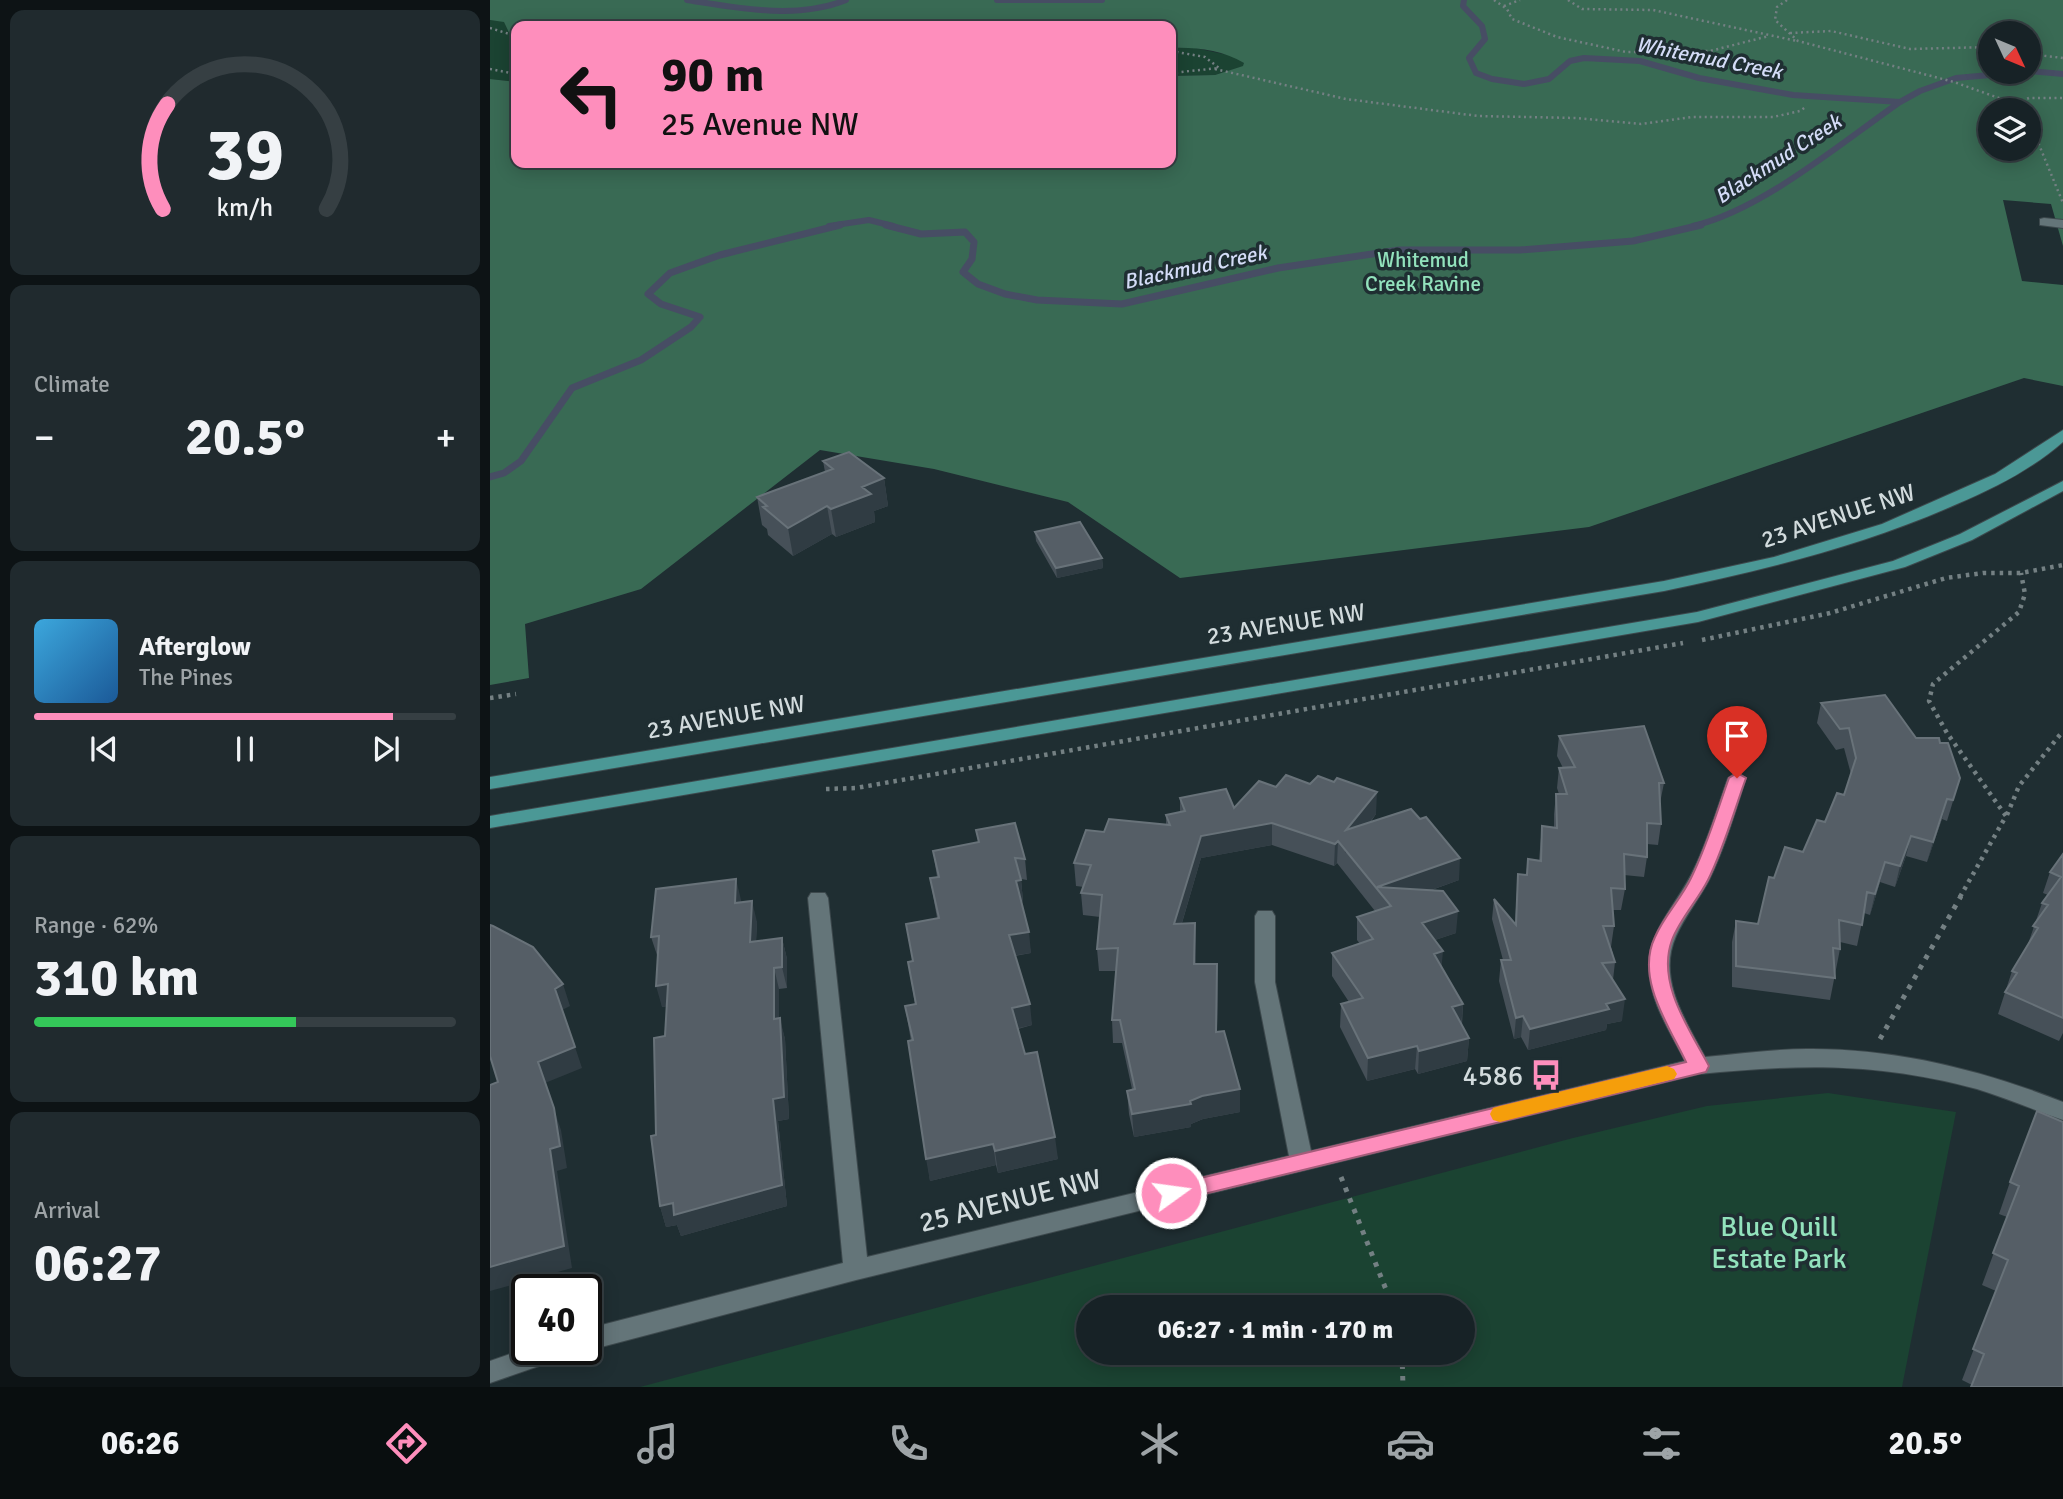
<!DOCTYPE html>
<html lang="en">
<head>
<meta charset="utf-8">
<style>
	:root { --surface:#172226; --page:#202a2e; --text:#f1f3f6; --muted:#9ea4a7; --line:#363f43; --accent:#fe8ebc }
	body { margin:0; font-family:Signika,sans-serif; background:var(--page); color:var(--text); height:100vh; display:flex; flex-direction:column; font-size:26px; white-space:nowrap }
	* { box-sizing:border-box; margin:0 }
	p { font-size:23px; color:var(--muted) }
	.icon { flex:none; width:38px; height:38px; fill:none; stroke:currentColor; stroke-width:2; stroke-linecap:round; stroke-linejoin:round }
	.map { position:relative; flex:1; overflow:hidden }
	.sheet { display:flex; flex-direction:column; gap:10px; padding:10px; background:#0d1315; width:490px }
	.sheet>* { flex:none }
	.hud { position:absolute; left:21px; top:21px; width:665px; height:147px; border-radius:14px; box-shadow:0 4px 18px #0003,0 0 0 2px var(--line); background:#fe8ebc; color:#111; overflow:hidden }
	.needle { width:46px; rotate:134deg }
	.tools { position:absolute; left:1488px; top:21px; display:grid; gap:14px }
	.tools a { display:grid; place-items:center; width:63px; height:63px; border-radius:50%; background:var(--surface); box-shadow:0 4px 18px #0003,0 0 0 2px var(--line); font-size:35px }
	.speed { position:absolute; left:21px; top:1274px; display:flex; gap:14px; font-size:35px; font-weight:700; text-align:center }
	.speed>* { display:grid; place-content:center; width:91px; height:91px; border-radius:50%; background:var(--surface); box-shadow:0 4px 18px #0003,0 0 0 2px var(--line); line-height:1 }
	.speed .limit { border:4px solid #111; border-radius:10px; background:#fff; color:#111 }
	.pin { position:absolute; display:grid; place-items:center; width:60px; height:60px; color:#fff; margin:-72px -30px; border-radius:50% 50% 50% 0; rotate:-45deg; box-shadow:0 0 7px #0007 }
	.pin .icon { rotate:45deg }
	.me { position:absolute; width:77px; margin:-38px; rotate:76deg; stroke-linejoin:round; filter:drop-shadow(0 0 5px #0008) }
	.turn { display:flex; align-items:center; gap:24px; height:147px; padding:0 35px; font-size:32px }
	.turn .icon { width:91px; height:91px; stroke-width:2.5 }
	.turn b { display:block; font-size:49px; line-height:60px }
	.big { font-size:52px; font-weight:800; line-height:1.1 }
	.sheet .card { flex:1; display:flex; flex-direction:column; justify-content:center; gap:10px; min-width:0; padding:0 24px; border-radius:14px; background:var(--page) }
	.sheet .dial { align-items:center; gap:0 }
	.dial svg { height:182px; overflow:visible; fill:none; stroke:var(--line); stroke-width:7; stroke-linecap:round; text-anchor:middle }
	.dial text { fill:var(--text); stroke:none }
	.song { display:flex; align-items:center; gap:21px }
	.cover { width:84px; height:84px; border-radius:10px; background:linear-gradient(135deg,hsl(200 70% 55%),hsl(210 70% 35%)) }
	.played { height:7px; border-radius:4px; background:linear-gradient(90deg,var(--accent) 85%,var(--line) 85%) }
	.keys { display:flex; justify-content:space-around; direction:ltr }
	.heat { display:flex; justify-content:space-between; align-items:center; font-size:38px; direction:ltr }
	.charge { height:10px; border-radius:5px; background:linear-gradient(90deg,#34c759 62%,var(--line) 0) }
	.trip { position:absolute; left:586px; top:1295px; width:399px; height:70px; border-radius:35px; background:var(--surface); box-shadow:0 4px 18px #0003,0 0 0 2px var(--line); font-weight:800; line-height:70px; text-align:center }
	.tabs { display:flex; height:112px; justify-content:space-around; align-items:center; background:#090e0f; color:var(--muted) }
	.tabs .icon { width:49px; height:49px }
	.tabs .current { color:var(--accent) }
	.tabs b { font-size:32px; color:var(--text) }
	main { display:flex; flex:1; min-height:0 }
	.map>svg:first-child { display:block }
</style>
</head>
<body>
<main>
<section class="sheet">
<div class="card dial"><svg viewBox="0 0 100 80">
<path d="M14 69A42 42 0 1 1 86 69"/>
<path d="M14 69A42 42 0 0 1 16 23" stroke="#fe8ebc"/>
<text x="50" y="56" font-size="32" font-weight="700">39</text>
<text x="50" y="72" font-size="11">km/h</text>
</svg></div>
<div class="card"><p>Climate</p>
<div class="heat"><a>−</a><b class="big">20.5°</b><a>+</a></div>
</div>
<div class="card">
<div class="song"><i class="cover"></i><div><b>Afterglow</b><p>The Pines</p></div></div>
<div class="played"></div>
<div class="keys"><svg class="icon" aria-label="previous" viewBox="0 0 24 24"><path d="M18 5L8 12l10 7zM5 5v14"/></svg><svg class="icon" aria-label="pause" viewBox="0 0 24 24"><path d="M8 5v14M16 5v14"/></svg><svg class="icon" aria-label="next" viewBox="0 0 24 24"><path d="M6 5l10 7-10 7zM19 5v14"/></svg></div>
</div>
<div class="card"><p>Range · 62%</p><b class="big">310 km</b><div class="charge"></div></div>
<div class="card"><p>Arrival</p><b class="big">06:27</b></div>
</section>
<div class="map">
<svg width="1573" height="1387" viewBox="0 0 1573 1387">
	<rect width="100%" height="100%" fill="#1f2e32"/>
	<path fill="#1b4332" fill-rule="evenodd" d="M0,20L14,21L23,41L26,43V82L0,79Z
		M700,47L743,56L754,63V66L725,75L681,76V48Z
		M1338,1093L1466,1112L1412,1387H150L1083,1138L1217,1106ZM598,1307H973V1353H598Z"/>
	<path fill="#396a54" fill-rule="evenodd" d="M0,0H1573V246L1561,204L1513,200L1532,281L1573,285V386L1534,378L1099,527L690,578L578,502L444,469L330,450L151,589L35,624L39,678L0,685V79L26,82V163H681V76L725,75L753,66L754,63C732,50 706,47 681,48V26H26V43L23,41L14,22L0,20ZM1500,33H1538V72H1500ZM1500,110H1538V149H1500Z"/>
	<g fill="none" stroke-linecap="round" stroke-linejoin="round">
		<path stroke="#474d64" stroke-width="6" d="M197,0C248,8 307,20 356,0
			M507,0H612
			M974,0L973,6L992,26L995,39L979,58L986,73L1002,79L1034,84L1059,79L1080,61L1094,58L1150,61L1209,78L1303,95L1410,102L1430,91L1466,78L1534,72
			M1538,71L1573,74
			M339,226L379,220L403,226
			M1203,226C1272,210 1351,143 1410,102"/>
		<path stroke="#474d64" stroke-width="7" d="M396,225L431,234L475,232L484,242L482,259L473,272L488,284L515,294L547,300L632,304L788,268L909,250H1030L1143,241L1211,225
			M0,477L14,473L31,461L82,388L151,360L201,327L210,317L171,304L158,294L180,273L230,255L350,225"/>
		<defs>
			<path id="minor" d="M1554,218L1573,220V228L1550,225V219Z
				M1247,772L1256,778C1245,812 1235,847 1219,880C1209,899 1195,916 1186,936C1167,978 1195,1020 1215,1057C1249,1054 1283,1049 1317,1049C1404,1048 1492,1070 1573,1102V1120C1544,1110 1516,1098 1487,1089C1387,1062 1310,1064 1209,1074L366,1280L96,1351L91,1349H96V1329L353,1263L318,898L321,893H335L338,898L377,1257L799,1156L765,982V916L768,911H782L785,916V982L821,1151L1195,1061C1180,1031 1159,1001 1159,966C1158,930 1190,901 1204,869C1218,840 1227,809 1238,778Z
				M37,1348L79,1349L75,1357L0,1383V1361Z"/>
			<path id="major" d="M1573,430V442C1542,469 1505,488 1467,504C1373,546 1274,570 1174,591L0,789V777L1174,581L1284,557L1392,524L1505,474Z
				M1573,481V491L1482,540L1415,567L1208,622L0,828V816L1207,612L1403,561L1470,534Z"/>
		</defs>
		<use href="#minor" stroke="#3d494d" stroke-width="2"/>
		<use href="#major" stroke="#3d494d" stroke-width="2"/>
		<path stroke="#748083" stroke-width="2.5" stroke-dasharray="2 3.5" stroke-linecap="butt" d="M1004,0L1017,9L1022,19L1067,37L1136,52L1220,51L1279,36
			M1078,0L1092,9L1163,10L1307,41
			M1297,0L1287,7L1285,20L1308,41L1464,82L1520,102L1533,110
			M1014,6L1030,0
			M0,28L26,36
			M1300,33L1341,31L1420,49L1500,47
			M681,51L715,57L729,68L681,73
			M1538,54L1573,58
			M0,69L26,74
			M725,69L856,99L988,116L1086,118L1151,124L1202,117H1283L1310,111L1317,106
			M1527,103L1539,98H1573
			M1538,118L1573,203"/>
		<path stroke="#748083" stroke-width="4.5" stroke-dasharray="3.5 5" stroke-linecap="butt" d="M1212,640L1340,613L1456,578L1493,573H1531L1573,565
			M0,698L26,694
			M336,789L366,788L1193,643
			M1517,815L1529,786L1573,731
			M1470,897L1516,816L1457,733L1439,701L1443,684L1529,612L1535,594L1531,573"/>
		<path stroke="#748083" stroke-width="5" stroke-dasharray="4.5 7" stroke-linecap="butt" d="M1390,1039L1471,896
			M851,1177L903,1307
			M912,1353L913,1387"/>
		<use href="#minor" fill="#647579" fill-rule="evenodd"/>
		<use href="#major" fill="#4b9896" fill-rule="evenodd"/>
	</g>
	<path fill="#465058" d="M333,461L394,478L398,506L384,511L385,522L346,537L342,534L303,556L278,535L277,529L272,525L267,497L335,472Z
		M545,532L612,558L613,568L567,578L546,541Z
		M1331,703L1426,738L1450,743L1470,778L1457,821L1452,819L1437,862L1416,856L1405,887L1390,882L1380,915L1374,913L1367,946L1350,942V949L1340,1000L1242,987V942L1246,921L1268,924L1284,878L1313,852L1354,795L1361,774L1354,748L1346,750L1327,723Z
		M1069,736L1174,783L1170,803L1171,824L1168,845L1157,844V857L1154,877L1134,875L1135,889L1131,910H1123L1124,926L1121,947L1125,962L1123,980L1132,1021L1117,1024L1116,1030L1038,1050L1031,1037L1024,1039L1009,981L1011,960H1013L1002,919L1004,899L1025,923L1028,874L1036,875L1038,859L1049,860L1052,826L1064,827V814L1066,794H1069L1067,788L1069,768H1073L1067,756Z
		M786,787L886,814L880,823L969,880L939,891L966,933L945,940L952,967L973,1004L972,1025L979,1038L977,1061L928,1074L925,1069L877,1081L850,1027L851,1004L859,1002L842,976V953L870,944L867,940V917L885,911L847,863L844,866L782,845L711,858L692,923H705L706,964L728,987L727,1032L750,1089V1112L713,1119L701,1124V1127L644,1137L639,1114L637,1091L642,1089L632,1043H623L622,1020L626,971H609L607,949L610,917L593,915L591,893L594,887L586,886L584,863L614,832L676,825V815L690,812V798L744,808Z
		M486,830L535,859L537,880L531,879L533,901L531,902L541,953L525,956L542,1025L528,1029L535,1054L568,1159L508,1173L506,1165L440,1181L421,1041L415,1006L425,1004L418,962L423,961L447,918L440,878L447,877L443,851L488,842Z
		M1573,854V1033L1569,1041L1508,1014L1522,971L1537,947L1552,903L1558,895L1553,893L1560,872Z
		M251,900L250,903L267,922L266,941L292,938L297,959V988L289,989V1018L295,1039L299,1119L288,1121L297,1206L191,1236L187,1225L176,1227L170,1206L166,1135L177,1006L172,1007L168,958L161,937Z
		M1573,1122V1387L1482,1385L1472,1380L1506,1291L1492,1285L1517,1217L1509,1214L1520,1182Z"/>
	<path fill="#303c43" d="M394,478L398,506L384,511L385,522L346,537L341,509L372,487Z
		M337,506L342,534L303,556L298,528Z
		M612,558L613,568L567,578L566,568Z
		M887,792L886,814L855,853L856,830Z
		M1457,799L1452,819L1437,862L1443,842Z
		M782,823V845L711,858L685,946L684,924L711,836Z
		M1421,836L1416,856L1405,887L1410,866Z
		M848,841L847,863L844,866L845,844Z
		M970,858L969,880L899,905L887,887Z
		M1395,862L1390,882L1380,915L1385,894Z
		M246,879L251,900L250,924L245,903Z
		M531,880L533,901L528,902L526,881Z
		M262,901L267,922L265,963L260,942Z
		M968,911L966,933L930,945L932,923Z
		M705,923L706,946L705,987L704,964Z
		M539,932L541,953L522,956L519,935Z
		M292,938L297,959V988L292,967Z
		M953,951L951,973L944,954Z
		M727,964L728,987L726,1055V1032Z
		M284,968L289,989V1040L284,1019Z
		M73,984L80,1006L72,1010L65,989Z
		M178,984L184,1005L172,1007L166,986Z
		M1135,999L1132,1021L1117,1024L1116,1030L1038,1050L1040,1029L1116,1004Z
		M540,1004L542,1025L525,1029L522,1008Z
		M973,1004L971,1027L962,1007Z
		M1033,1016L1031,1037L1024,1039L1026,1018Z
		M290,1018L295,1039L299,1119L288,1121L297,1206L191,1236L187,1225L176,1227L170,1206L283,1099Z
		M979,1038L977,1061L928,1074L929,1051Z
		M927,1046L925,1069L877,1081L878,1058Z
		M85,1047L92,1068L55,1083L71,1130L77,1168L67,1171L82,1268L0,1291V1267L60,1149L48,1062Z
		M750,1089V1112L713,1119L701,1124V1127L644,1137L642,1114L700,1101L712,1096Z
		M565,1137L568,1159L508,1173L505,1151Z
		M503,1144L506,1165L440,1181L436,1159Z"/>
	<path fill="#555e66" stroke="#687279" stroke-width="2" d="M359,452L394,478L372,487L381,494L341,509L337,506L298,528L273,507L277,506L267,497L343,469L333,461Z
		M590,522L612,558L566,568L545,532Z
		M1395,695L1426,738H1449L1450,743H1458L1470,778L1463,800L1457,799L1443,842L1421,836L1410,866L1395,862L1385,894L1377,892L1372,925L1349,920L1350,949L1343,948L1345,978L1246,966V921L1268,924L1279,877L1284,878L1295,847L1313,852L1327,820L1335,822L1347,793L1354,795L1366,758L1359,728L1350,729L1331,703Z
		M1154,726L1174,783H1169L1171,824L1157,823V857L1134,854L1135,889L1121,888L1124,926H1113L1125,962L1112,963L1135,999L1116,1004L1119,1009L1040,1029L1033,1016L1026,1018L1011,960H1021L1004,899L1026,925L1028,874L1037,875L1038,859L1051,861L1052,826L1067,828L1066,794H1077L1069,768L1085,767L1069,736Z
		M796,775L820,784L828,776L844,782L847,778L887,792L856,830L921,809L930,819L936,817L970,858L887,887L953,891L968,911L932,923L953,951L944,954L973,1004L962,1007L979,1038L929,1051L927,1046L878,1058L851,1004L873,998L842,953L883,939L867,917L901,906L848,841L845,844L782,823L711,836L684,924L705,923L704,964H727L726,1032L734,1031L750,1089L712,1096L700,1101L701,1104L642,1114L637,1091L645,1089L630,1020H622L628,948L607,949L612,895L591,893L601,865L584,863L596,830L614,832L619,819L680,825L676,815L695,811L690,798L736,789L744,808L769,781L786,787Z
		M525,823L535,859L525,858L531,880L526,881L539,932L519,935L540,1004L522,1008L535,1054L547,1052L565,1137L505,1151L503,1144L436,1159L418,1041L423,1040L415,1006L426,1004L418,962L423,961L416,924L449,918L440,878L449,877L443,851L489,842L486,830Z
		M1573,854V1018L1515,992L1527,973L1522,971L1548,928L1543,926L1558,905L1552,903L1571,877L1560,872Z
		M246,879L245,903L262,901L260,942L292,938V967L284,968V1019L290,1018L294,1097L283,1099L292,1185L184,1215L183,1203L170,1206L161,1136L166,1135L164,1038L175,1036L178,984L166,986L169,936L161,937L166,889Z
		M0,925L3,926L43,947L73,984L65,989L85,1047L48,1062L64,1108L70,1146L60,1149L74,1246L0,1267V1085L8,1082L0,1056Z
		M1547,1111L1573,1122V1387H1481L1494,1354L1483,1349L1518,1260L1503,1253L1529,1186L1520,1182Z"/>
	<path fill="#fe8ebc" stroke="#a55c7a" stroke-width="2" d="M1247,773L1256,778C1244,811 1234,848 1218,880C1208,900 1190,919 1182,940C1166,983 1200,1030 1219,1066L1216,1072L681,1202L673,1199L670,1193L673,1187L681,1185L1196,1062C1179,1026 1145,978 1165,937C1174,916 1191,899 1201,878C1217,846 1227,811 1239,778Z"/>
	<path fill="#f59e0b" d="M1177,1066L1184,1069L1187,1074L1184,1079L1010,1122L1003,1120L1000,1114L1003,1108L1010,1106Z"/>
	<defs>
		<symbol id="bus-bare" viewBox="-9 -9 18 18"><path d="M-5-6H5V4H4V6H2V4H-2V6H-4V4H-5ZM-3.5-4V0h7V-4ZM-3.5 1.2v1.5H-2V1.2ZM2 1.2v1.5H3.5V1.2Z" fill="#fe8ebc" stroke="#1f2e32" stroke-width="2.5" paint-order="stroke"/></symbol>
	</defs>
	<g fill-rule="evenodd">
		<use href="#bus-bare" x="1034" y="1053" width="44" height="44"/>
	</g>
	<g text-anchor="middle" stroke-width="7" stroke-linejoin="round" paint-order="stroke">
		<g font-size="21" font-style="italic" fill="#d4dcf7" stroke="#1f2e32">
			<text transform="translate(1219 58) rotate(11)" y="7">Whitemud Creek</text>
			<text transform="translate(1288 159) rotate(-33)" y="7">Blackmud Creek</text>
			<text transform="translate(705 267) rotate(-12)" y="7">Blackmud Creek</text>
		</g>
		<g font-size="21" fill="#92e2bc" stroke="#1f2e32">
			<text x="933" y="267">Whitemud<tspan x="933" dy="24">Creek Ravine</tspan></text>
		</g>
		<g font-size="24" fill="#d2dbdd" stroke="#1f2e32">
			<text transform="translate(1348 516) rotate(-18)" y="8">23 AVENUE NW</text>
			<text transform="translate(796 624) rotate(-9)" y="8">23 AVENUE NW</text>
			<text transform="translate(236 717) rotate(-10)" y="8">23 AVENUE NW</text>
		</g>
		<g font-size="28" fill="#d2dbdd" stroke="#1f2e32" text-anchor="end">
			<text x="1033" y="1085">4586</text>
		</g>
		<g font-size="28" fill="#d2dbdd" stroke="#1f2e32">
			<text transform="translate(520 1200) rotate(-14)" y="10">25 AVENUE NW</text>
		</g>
		<g font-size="28" fill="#92e2bc" stroke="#1f2e32">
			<text x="1289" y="1236">Blue Quill<tspan x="1289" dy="32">Estate Park</tspan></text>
		</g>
	</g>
</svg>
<div class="tools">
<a><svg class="needle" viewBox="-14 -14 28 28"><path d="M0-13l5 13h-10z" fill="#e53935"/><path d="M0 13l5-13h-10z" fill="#9ea4a7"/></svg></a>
<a><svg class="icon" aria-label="layers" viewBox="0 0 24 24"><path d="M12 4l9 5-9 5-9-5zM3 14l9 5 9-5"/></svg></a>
</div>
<div class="speed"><div class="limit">40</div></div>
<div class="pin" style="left:1247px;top:778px;background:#d93025"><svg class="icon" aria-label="arrive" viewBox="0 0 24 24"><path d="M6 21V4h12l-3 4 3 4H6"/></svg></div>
<svg class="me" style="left:681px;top:1193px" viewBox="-20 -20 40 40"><circle r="17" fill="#fe8ebc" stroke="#fff" stroke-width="3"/><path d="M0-11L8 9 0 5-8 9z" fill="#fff"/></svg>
<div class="trip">06:27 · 1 min · 170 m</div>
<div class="hud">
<div class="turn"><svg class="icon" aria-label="left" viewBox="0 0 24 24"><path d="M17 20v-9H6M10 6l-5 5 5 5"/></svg><div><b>90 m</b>25 Avenue NW</div></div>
</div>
</div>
</main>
<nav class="tabs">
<b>06:26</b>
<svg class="icon current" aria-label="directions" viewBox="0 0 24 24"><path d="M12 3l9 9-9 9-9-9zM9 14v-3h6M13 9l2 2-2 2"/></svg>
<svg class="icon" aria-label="music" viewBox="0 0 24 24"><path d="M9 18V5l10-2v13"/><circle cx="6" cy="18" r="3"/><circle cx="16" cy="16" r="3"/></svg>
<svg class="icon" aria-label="phone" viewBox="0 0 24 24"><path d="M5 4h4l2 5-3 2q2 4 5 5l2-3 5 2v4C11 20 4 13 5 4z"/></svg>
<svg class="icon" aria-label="climate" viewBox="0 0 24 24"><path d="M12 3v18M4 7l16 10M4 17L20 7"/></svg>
<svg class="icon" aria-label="car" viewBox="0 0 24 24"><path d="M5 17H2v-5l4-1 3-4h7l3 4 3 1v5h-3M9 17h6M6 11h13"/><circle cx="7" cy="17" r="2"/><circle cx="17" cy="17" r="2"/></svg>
<svg class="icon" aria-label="filters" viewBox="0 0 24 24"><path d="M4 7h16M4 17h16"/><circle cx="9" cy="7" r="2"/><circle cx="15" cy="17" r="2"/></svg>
<b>20.5°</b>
</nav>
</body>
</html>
